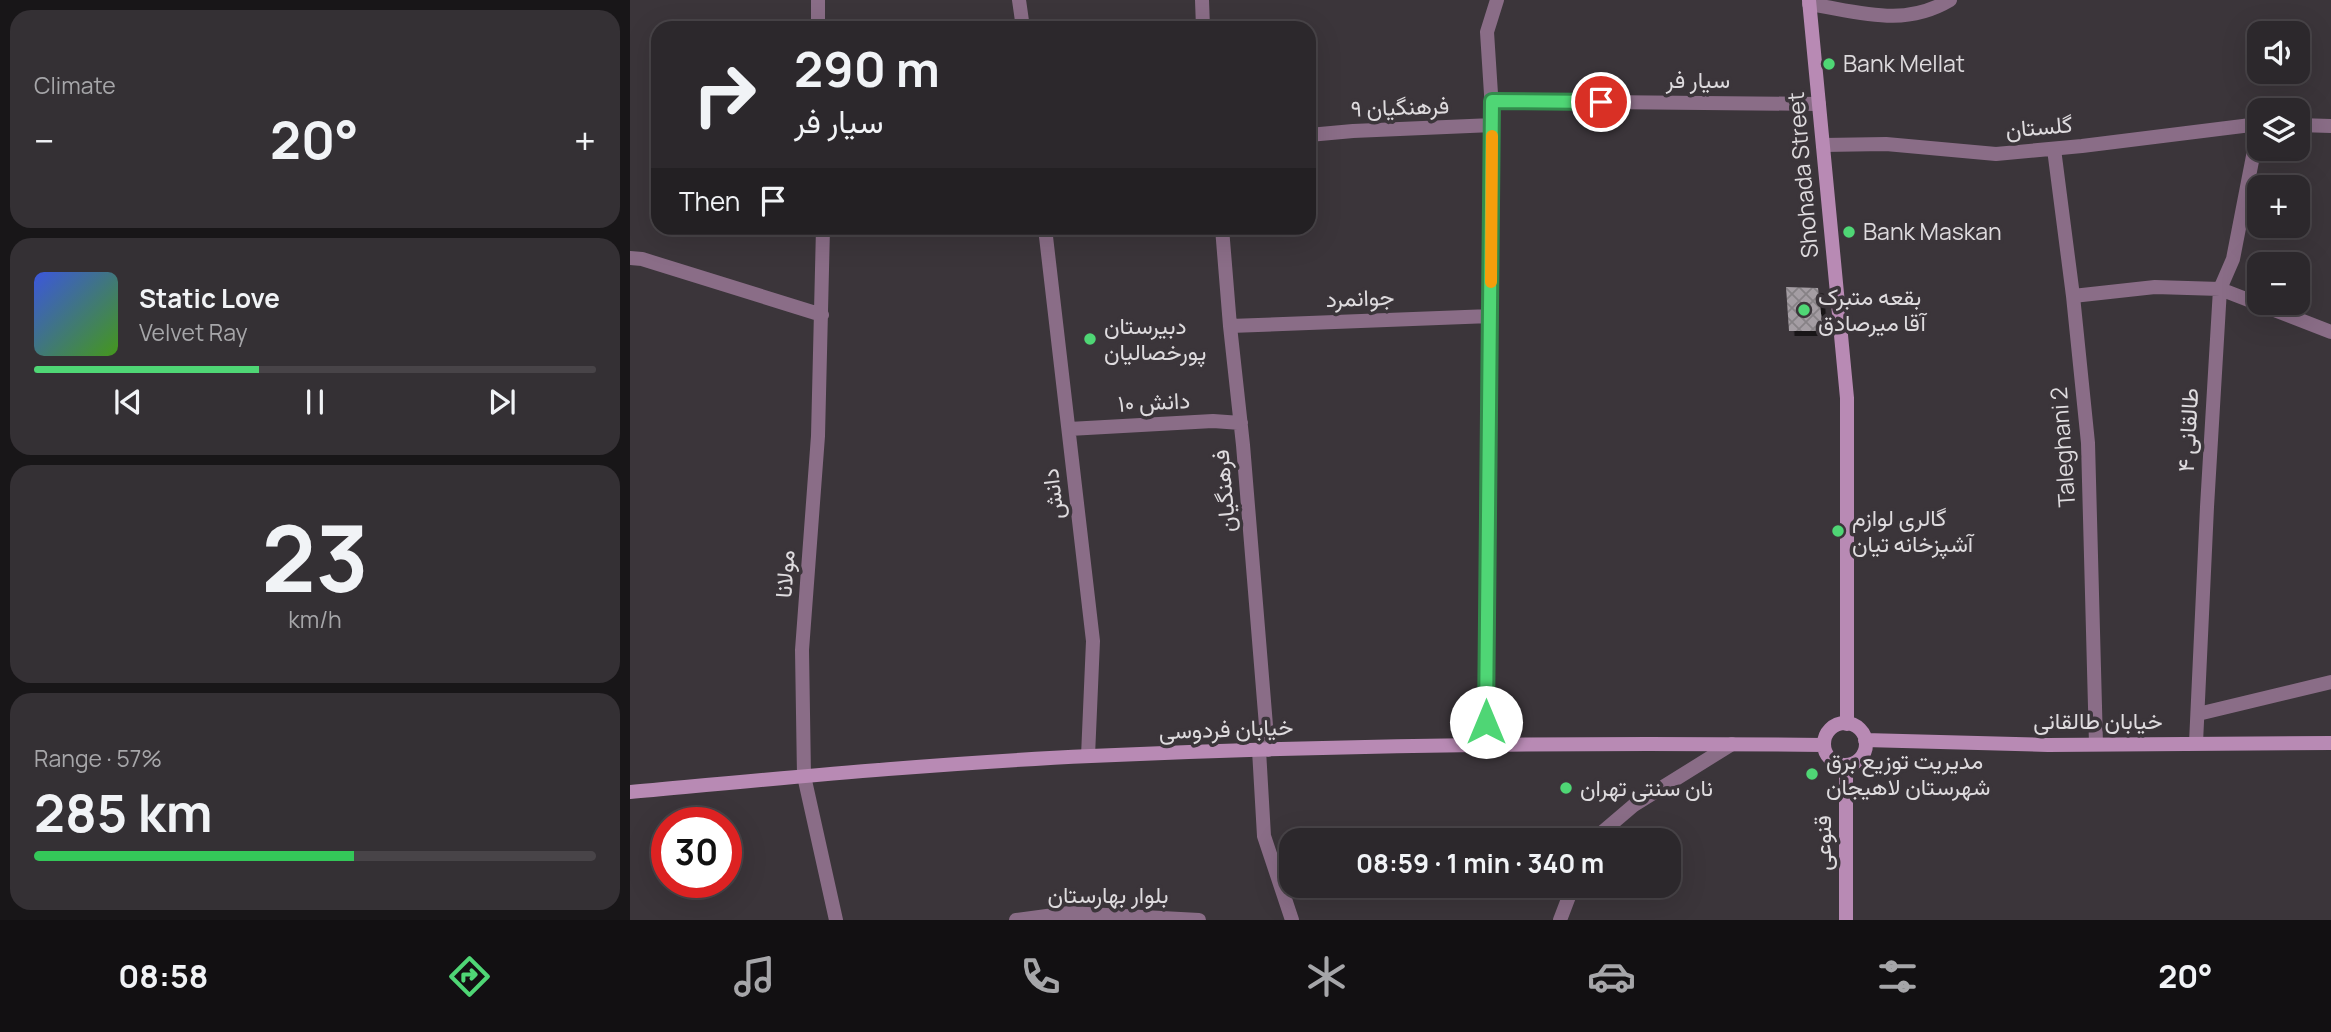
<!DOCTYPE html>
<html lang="en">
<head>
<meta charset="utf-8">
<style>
	:root { --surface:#2c282c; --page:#343034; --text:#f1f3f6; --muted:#a6a6a9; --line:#484448; --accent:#4fd675 }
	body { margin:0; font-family:Manrope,Vazirmatn,sans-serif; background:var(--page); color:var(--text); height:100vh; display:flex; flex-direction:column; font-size:26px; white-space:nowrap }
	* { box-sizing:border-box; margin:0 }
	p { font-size:23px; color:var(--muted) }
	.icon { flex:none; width:38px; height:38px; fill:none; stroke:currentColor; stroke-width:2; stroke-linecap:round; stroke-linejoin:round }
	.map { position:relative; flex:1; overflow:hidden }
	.drawer { display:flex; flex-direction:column; gap:10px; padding:10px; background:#181618; width:630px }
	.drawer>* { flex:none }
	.hud { position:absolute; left:21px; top:21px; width:665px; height:214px; border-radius:21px; box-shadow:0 7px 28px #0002,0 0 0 2px var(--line); background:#2c282c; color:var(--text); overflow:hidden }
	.tools { position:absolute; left:1617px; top:21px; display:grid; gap:14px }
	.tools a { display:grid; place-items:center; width:63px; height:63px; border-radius:14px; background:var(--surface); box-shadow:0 7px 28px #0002,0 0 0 2px var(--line); font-size:35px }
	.speed { position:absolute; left:21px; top:807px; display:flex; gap:14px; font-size:35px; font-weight:700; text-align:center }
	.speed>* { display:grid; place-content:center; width:91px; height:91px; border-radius:50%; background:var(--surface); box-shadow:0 7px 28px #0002,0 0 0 2px var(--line); line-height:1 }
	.speed .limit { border:10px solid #d22; background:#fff; color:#111 }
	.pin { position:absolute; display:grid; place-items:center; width:60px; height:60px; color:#fff; margin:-30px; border:4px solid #fff; border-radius:50%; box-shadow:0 2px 7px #0007 }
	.me { position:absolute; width:77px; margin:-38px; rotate:0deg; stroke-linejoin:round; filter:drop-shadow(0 0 5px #0008) }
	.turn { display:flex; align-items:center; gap:24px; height:147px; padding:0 28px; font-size:32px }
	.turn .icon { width:91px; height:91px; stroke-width:2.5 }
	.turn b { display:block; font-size:49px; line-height:60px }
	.then { display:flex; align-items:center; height:66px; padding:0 28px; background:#0003; gap:14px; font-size:26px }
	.big { font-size:52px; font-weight:700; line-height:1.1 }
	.drawer .card { flex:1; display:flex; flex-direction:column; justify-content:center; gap:10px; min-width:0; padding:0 24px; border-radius:21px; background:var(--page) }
	.drawer .dial { align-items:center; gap:0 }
	.dial b { font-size:91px; line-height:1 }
	.song { display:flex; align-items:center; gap:21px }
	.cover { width:84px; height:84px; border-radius:10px; background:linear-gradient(135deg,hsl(230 70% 55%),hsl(100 70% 35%)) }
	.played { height:7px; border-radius:4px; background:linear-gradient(90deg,var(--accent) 40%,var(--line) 40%) }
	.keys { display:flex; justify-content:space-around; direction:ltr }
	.heat { display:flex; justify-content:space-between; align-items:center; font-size:38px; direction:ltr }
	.charge { height:10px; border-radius:5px; background:linear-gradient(90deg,#34c759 57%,var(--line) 0) }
	.trip { position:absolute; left:649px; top:828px; width:402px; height:70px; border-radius:21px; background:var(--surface); box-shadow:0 7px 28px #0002,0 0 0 2px var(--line); font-weight:700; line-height:70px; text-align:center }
	.dock { display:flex; height:112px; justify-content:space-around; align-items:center; background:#121012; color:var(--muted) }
	.dock .icon { width:49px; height:49px }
	.dock .selected { color:var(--accent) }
	.dock b { font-size:32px; color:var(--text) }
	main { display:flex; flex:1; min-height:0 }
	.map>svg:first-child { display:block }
</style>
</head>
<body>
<main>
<section class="drawer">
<div class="card"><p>Climate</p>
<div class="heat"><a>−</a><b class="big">20°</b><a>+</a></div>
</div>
<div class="card">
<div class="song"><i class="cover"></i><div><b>Static Love</b><p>Velvet Ray</p></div></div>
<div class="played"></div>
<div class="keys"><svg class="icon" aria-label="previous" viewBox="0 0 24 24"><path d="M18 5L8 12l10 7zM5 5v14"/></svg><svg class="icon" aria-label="pause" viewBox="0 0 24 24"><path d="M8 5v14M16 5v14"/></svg><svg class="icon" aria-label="next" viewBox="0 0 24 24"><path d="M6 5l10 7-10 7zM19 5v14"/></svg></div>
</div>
<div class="card dial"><b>23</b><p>km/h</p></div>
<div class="card"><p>Range · 57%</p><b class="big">285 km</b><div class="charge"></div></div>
</section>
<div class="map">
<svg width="1701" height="920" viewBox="0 0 1701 920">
	<defs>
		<pattern id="building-cross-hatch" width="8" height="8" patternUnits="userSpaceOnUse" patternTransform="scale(1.75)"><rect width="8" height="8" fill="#a49da3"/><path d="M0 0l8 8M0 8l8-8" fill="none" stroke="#878286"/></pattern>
		<filter id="shadow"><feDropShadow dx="5.5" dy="5.5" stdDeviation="0" flood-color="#0009"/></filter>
	</defs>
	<rect width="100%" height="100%" fill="#3b353a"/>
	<path fill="url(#building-cross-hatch)" filter="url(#shadow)" d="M1156,287L1188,288L1193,331H1159Z"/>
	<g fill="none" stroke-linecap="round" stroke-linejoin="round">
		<path stroke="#8a6d87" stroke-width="14" d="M188,0V28
			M389,0L393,28
			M572,0L573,28
			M1179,4C1230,12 1273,28 1320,0
			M862,101L1189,104
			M1668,125L1701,126
			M679,135L723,131L863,125
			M1193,145L1256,144L1366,154L1452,146L1629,124
			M1424,149L1443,296L1458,443L1466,744
			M193,228L188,436L172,650L174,776L206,920
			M415,228L463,641L458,756
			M592,228L600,326L613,445L638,750
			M0,258L12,259L192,315
			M1443,296L1525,287L1590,289L1701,332
			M600,326L861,316
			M439,429L583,421L611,423
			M1568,714L1701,682
			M1566,743L1577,507L1590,289L1603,259L1629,125
			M857,747L863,125L857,32L867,0
			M629,750L634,836L662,920
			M966,840L970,834L1004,805L1102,744
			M386,920L439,913L569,920
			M930,920L943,886"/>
		<path stroke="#b88ab4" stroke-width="14" d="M1179,0L1217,398V724
			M1194 744a21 21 0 1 1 42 0a21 21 0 1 1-42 0Z
			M1235,740L1418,745L1701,743
			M0,792C154,778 307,763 461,756C705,745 950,742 1194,745
			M1216,920V765"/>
	</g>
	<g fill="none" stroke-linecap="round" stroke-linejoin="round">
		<defs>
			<path id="route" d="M856,722L862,101L971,102"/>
		</defs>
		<use href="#route" stroke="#338b4c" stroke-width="18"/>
		<use href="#route" stroke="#4fd675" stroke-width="12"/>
		<path stroke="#f59e0b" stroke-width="12" d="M861,282L862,136"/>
	</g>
	<g fill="#4fd675" stroke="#3b353a" stroke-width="2.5">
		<circle cx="1199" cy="64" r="7"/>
		<circle cx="1219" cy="232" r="7"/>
		<circle cx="1174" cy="310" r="7"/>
		<circle cx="460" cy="339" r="7"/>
		<circle cx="1208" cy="531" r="7"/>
		<circle cx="1182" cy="774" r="7"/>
		<circle cx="936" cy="788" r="7"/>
	</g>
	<g text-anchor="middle" stroke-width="7" stroke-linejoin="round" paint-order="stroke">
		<g font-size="23" fill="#dedbde" stroke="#3b353a" text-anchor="start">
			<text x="1213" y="72">Bank Mellat</text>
			<text x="1233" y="240">Bank Maskan</text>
			<text x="1188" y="305">بقعه متبرک<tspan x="1188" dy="26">آقا میرصادق</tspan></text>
			<text x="474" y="334">دبیرستان<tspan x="474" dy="26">پورخصالیان</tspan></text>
			<text x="1222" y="526">گالری لوازم<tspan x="1222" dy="26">آشپزخانه تیان</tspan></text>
			<text x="1196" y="769">مدیریت توزیع برق<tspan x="1196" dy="26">شهرستان لاهیجان</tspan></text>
			<text x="950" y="796">نان سنتی تهران</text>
		</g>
		<g font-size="23" fill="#dedbde" stroke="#3b353a">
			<text x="1068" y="88">سیار فر</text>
			<text transform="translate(770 107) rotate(-2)" y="8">فرهنگیان ۹</text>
			<text transform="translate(1409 127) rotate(-5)" y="8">گلستان</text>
			<text transform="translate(1173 175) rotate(-95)" y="8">Shohada Street</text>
			<text transform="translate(730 298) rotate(-2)" y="8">جوانمرد</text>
			<text transform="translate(524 402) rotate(-3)" y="8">دانش ۱۰</text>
			<text transform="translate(1558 430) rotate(-87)" y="8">طالقانی ۴</text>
			<text transform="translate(1433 447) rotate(-94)" y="8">Taleghani 2</text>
			<text transform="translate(594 491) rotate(-95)" y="8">فرهنگیان</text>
			<text transform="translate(423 494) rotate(-97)" y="8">دانش</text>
			<text transform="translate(155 574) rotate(-86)" y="8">مولانا</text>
			<text x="1468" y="729">خیابان طالقانی</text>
			<text transform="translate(596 729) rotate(-2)" y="8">خیابان فردوسی</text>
			<text transform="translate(1193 843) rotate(-90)" y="8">قنوعی</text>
			<text x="478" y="903">بلوار بهارستان</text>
		</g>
	</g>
</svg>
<div class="tools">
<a><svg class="icon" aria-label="sound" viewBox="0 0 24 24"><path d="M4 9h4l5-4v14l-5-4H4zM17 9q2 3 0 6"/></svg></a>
<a><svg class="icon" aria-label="layers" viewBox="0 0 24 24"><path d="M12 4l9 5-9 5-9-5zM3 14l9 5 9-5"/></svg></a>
<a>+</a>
<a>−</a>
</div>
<div class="speed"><div class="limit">30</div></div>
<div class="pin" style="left:971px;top:102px;background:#d93025"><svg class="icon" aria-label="arrive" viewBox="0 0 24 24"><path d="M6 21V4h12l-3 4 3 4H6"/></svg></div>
<svg class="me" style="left:856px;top:722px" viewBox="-20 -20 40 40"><circle r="19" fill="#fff"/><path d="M0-13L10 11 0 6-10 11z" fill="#4fd675"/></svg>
<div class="trip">08:59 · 1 min · 340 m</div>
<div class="hud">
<div class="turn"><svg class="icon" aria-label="right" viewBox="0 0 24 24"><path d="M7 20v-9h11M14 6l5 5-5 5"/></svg><div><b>290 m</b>سیار فر</div></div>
<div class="then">Then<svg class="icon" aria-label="arrive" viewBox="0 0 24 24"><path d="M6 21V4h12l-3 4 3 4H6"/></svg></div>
</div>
</div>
</main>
<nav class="dock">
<b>08:58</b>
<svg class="icon selected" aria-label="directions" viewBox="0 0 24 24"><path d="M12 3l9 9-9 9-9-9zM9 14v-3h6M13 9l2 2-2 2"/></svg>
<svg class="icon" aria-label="music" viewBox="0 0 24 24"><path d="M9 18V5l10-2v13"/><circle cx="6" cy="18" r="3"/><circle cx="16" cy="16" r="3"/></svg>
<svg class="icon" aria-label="phone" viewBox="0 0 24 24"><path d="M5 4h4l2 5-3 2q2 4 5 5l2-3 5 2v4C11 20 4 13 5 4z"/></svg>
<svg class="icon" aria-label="climate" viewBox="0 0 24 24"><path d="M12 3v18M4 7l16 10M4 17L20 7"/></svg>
<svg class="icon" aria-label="car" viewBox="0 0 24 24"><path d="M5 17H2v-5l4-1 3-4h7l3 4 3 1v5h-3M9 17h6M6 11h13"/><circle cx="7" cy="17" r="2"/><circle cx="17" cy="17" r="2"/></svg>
<svg class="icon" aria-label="filters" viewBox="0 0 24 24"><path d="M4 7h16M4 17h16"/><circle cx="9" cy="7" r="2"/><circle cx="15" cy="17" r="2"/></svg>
<b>20°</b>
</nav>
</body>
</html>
